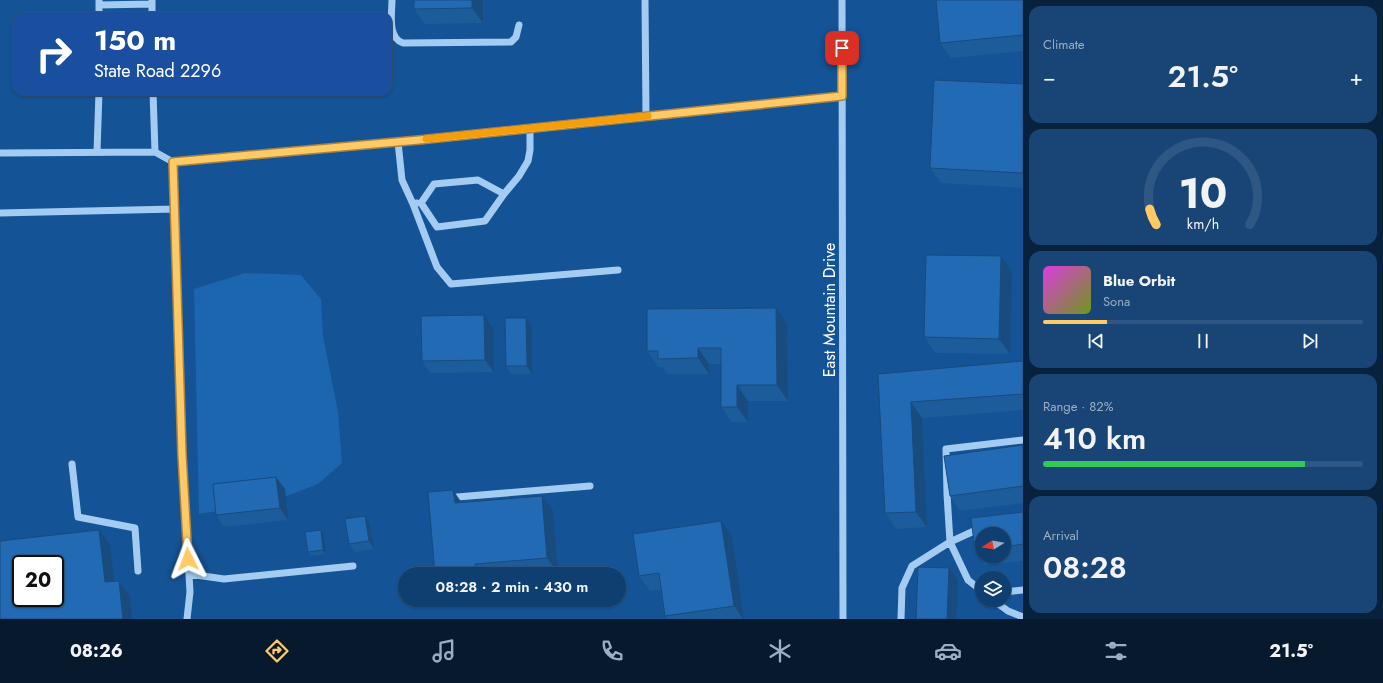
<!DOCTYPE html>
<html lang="en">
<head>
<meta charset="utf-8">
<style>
	:root { --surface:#0f3e70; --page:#184575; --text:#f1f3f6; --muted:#9baec3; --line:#2f5783; --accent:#ffca65 }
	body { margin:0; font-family:Jost,sans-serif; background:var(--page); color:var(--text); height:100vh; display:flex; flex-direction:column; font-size:15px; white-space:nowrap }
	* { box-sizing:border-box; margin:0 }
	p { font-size:13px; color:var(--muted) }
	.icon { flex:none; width:22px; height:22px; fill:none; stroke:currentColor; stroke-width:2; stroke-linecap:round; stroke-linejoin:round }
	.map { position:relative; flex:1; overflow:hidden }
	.panel { display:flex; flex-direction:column; gap:6px; padding:6px; background:#08223e; width:360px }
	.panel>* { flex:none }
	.top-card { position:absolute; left:12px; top:12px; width:380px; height:84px; border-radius:12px; box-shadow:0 1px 3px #0004,0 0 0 1px var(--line); background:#1a4fa0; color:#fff; overflow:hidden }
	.needle { width:26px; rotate:259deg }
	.buttons { position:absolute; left:975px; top:527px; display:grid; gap:8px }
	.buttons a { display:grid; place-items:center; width:36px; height:36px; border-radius:50%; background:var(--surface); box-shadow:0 1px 3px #0004,0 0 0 1px var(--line); font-size:20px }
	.speed { position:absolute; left:12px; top:555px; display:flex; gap:8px; font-size:20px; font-weight:700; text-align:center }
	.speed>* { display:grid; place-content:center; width:52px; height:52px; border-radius:50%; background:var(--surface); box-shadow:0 1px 3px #0004,0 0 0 1px var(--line); line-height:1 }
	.speed .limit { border:2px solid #111; border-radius:6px; background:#fff; color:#111 }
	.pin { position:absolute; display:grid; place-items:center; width:34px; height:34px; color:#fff; margin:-17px; border-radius:8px; box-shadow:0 2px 6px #0006 }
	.me { position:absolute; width:44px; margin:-22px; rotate:357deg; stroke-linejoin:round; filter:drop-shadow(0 0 3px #0008) }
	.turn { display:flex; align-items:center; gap:14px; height:84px; padding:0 16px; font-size:18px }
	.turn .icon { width:52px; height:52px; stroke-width:2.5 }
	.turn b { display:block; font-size:28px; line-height:34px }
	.big { font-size:30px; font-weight:600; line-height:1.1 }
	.panel .widget { flex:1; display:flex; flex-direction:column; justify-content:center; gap:6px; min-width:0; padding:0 14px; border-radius:12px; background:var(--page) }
	.panel .dial { align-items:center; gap:0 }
	.dial svg { height:104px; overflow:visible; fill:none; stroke:var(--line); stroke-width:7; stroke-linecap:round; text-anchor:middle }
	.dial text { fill:var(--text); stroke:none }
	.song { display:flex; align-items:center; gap:12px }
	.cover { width:48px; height:48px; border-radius:6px; background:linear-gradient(135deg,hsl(300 70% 55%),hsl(80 70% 35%)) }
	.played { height:4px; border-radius:2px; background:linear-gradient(90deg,var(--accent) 20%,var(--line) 20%) }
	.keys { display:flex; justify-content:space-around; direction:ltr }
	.heat { display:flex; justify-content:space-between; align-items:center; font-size:22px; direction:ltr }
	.charge { height:6px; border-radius:3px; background:linear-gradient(90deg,#34c759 82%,var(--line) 0) }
	.trip { position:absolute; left:398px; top:567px; width:228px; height:40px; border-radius:20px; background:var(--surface); box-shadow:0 1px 3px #0004,0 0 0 1px var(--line); font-weight:600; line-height:40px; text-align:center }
	.menu { display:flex; height:64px; justify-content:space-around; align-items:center; background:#06192d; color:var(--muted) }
	.menu .icon { width:28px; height:28px }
	.menu .active { color:var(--accent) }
	.menu b { font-size:18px; color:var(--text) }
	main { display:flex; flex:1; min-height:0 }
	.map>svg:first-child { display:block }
</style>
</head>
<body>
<main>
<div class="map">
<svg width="1023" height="619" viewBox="0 0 1023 619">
	<rect width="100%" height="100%" fill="#145395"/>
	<path fill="#1c66af" d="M245,273L301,275L321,299L323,336L338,412L342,463L318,484L271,502L199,514L194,289Z"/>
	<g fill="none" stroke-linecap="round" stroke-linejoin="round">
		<path stroke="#a4ccf2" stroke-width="7" d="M152,0V16
			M392,0C392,13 387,38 403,43L511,42L516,37L519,25
			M645,0L646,116
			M842,0L843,619
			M99,5L152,4
			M99,16V0
			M153,92L155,152
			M398,142L402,180L413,204L417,203
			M97,152L99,92
			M0,153L155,152L173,162
			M173,162L419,140L842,96
			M173,162L182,454L190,592L187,619
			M421,203L437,227L485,221L504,194L519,176L528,161L530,150V129
			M421,203L434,184L478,180L504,194
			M413,204L437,267L451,284L618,270
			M0,213L175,209
			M72,464L78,517L135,528L138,571
			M457,497L590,486
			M189,574L224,579L353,566
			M982,591L968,580L950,542L947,494L946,449L1023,440
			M1004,592L1023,590
			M993,600L1008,611L1023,617
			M901,619L902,588L912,566L950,542L974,531L981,530"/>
	</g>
	<path fill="#1d5c9b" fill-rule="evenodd" d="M414,0H483V23L425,24L414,9Z
		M1023,0V51L951,58L940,43Z
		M1023,84V188L941,183L930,168Z
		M1012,272L1010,354L935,353L924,337Z
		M787,324L788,401H748V422H732L721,407V364H709V374H668L663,367H658L647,351Z
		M532,326V374H511L506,366Z
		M493,328L494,372L430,373L422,361Z
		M1023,361V410L922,418L927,527L896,529L885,513L878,374Z
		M1023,445V503L960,511L950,496Z
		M276,477L285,489L288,520L224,527L216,515Z
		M462,502L553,511L558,573L551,574H435Z
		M1023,512V561L985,565L975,550L971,518ZM982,534H1004V556H982Z
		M721,521L732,536L744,619H667L665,616L661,590L650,591L639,576Z
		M370,525L374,549L355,552L349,544Z
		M324,534L326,554L311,556L308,552Z"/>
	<path fill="#184b7e" d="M472,0H483V23L472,8Z
		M1001,256L1012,272L1010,354L999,339Z
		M776,308L787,324L788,401L777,385Z
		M484,315L493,328L494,372L485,360Z
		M526,318L532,326V374L527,366Z
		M698,348L709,364V374L698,358Z
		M737,385L748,401V422L737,407Z
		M911,402L922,418L927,527L916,512Z
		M276,477L285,489L288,520L280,508Z
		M453,490L464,506L455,503Z
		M542,496L553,511L558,573L547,558Z
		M365,516L370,525L374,549L369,541Z
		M721,521L732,536L744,619H743L734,606Z
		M99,530L110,545L116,598L105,582Z
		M321,530L324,534L326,554L323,550Z
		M475,564L481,574H475Z
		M949,568L958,580L956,619H947Z
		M119,581L130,596L132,619H123Z"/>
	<path fill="#226bb4" stroke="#184b7e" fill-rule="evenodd" d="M414,0H472V8L414,9Z
		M936,0H1023V35L940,43Z
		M934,80L1023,84V173L930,168Z
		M926,255L1001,256L999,339L924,337Z
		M776,308L777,385H737V407H721V348H698V358L658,359V351H647V309Z
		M484,315L485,360L422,361L421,316Z
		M505,318H526L527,366H506Z
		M1023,361V394L911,402L916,512L885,513L878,374Z
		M1023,445V486L950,496L944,456Z
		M276,477L280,508L216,515L213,484Z
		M453,490L455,503L542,496L547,558L475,564V574H435L428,492Z
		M1023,512V544L1004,547V534H982V549L975,550L971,518Z
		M365,516L369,541L349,544L345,519Z
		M721,521L734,606L665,616L659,573L639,576L633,534Z
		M99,530L105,582L119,581L123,619H0V541ZM21,564H55V598H21Z
		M321,530L323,550L308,552L305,532Z
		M918,567L949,568L947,619H916Z"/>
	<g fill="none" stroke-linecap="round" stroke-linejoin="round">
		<defs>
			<path id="route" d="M188,559L182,454L173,162L419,140L842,96V48"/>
		</defs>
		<use href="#route" stroke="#a68342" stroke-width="10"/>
		<use href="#route" stroke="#ffca65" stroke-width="7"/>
		<path stroke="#f59e0b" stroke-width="7" d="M426,139L648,116"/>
	</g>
	<g text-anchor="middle" stroke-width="4" stroke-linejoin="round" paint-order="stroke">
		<g font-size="16" fill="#fff" stroke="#145395">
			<text transform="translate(829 310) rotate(-90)" y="6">East Mountain Drive</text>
		</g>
	</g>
</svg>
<div class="buttons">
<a><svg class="needle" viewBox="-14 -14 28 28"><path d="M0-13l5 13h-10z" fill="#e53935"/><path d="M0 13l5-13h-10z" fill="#9baec3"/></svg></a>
<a><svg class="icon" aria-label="layers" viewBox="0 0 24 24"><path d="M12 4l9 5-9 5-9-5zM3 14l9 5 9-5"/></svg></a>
</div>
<div class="speed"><div class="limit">20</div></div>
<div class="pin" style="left:842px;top:48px;background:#d93025"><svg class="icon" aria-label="arrive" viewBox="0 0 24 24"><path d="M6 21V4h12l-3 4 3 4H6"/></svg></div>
<svg class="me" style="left:188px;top:559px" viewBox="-20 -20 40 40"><path d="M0-17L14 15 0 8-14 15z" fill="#ffca65" stroke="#fff" stroke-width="4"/></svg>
<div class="trip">08:28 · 2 min · 430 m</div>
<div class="top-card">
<div class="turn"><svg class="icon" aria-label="right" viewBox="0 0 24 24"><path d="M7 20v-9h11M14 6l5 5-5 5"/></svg><div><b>150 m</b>State Road 2296</div></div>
</div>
</div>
<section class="panel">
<div class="widget"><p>Climate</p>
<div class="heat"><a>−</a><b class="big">21.5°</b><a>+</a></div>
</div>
<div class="widget dial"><svg viewBox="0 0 100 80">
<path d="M14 69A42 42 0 1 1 86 69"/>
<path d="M14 69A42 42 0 0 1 9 57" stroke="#ffca65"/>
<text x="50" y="56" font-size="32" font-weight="700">10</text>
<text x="50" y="72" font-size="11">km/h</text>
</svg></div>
<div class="widget">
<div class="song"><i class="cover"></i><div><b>Blue Orbit</b><p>Sona</p></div></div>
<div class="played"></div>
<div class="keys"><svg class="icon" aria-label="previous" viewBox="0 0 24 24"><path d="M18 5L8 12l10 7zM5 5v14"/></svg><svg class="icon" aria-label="pause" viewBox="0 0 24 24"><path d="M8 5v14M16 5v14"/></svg><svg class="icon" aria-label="next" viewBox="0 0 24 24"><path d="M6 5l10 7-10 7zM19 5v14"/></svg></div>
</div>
<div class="widget"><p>Range · 82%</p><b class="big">410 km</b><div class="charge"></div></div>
<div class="widget"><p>Arrival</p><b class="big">08:28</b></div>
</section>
</main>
<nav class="menu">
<b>08:26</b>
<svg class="icon active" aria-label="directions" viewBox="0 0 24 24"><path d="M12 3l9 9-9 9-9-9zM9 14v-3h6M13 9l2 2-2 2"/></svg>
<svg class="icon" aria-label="music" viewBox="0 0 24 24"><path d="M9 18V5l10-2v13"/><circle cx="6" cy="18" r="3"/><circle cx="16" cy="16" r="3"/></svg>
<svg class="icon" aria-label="phone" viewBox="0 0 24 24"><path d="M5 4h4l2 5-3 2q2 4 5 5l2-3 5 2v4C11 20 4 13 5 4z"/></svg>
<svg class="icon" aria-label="climate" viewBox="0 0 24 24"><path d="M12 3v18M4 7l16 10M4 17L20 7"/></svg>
<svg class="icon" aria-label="car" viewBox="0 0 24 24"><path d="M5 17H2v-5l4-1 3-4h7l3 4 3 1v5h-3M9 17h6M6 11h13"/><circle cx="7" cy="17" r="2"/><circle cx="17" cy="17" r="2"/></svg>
<svg class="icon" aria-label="filters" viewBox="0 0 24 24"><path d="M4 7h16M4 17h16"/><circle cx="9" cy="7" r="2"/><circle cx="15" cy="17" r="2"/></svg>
<b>21.5°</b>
</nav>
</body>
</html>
